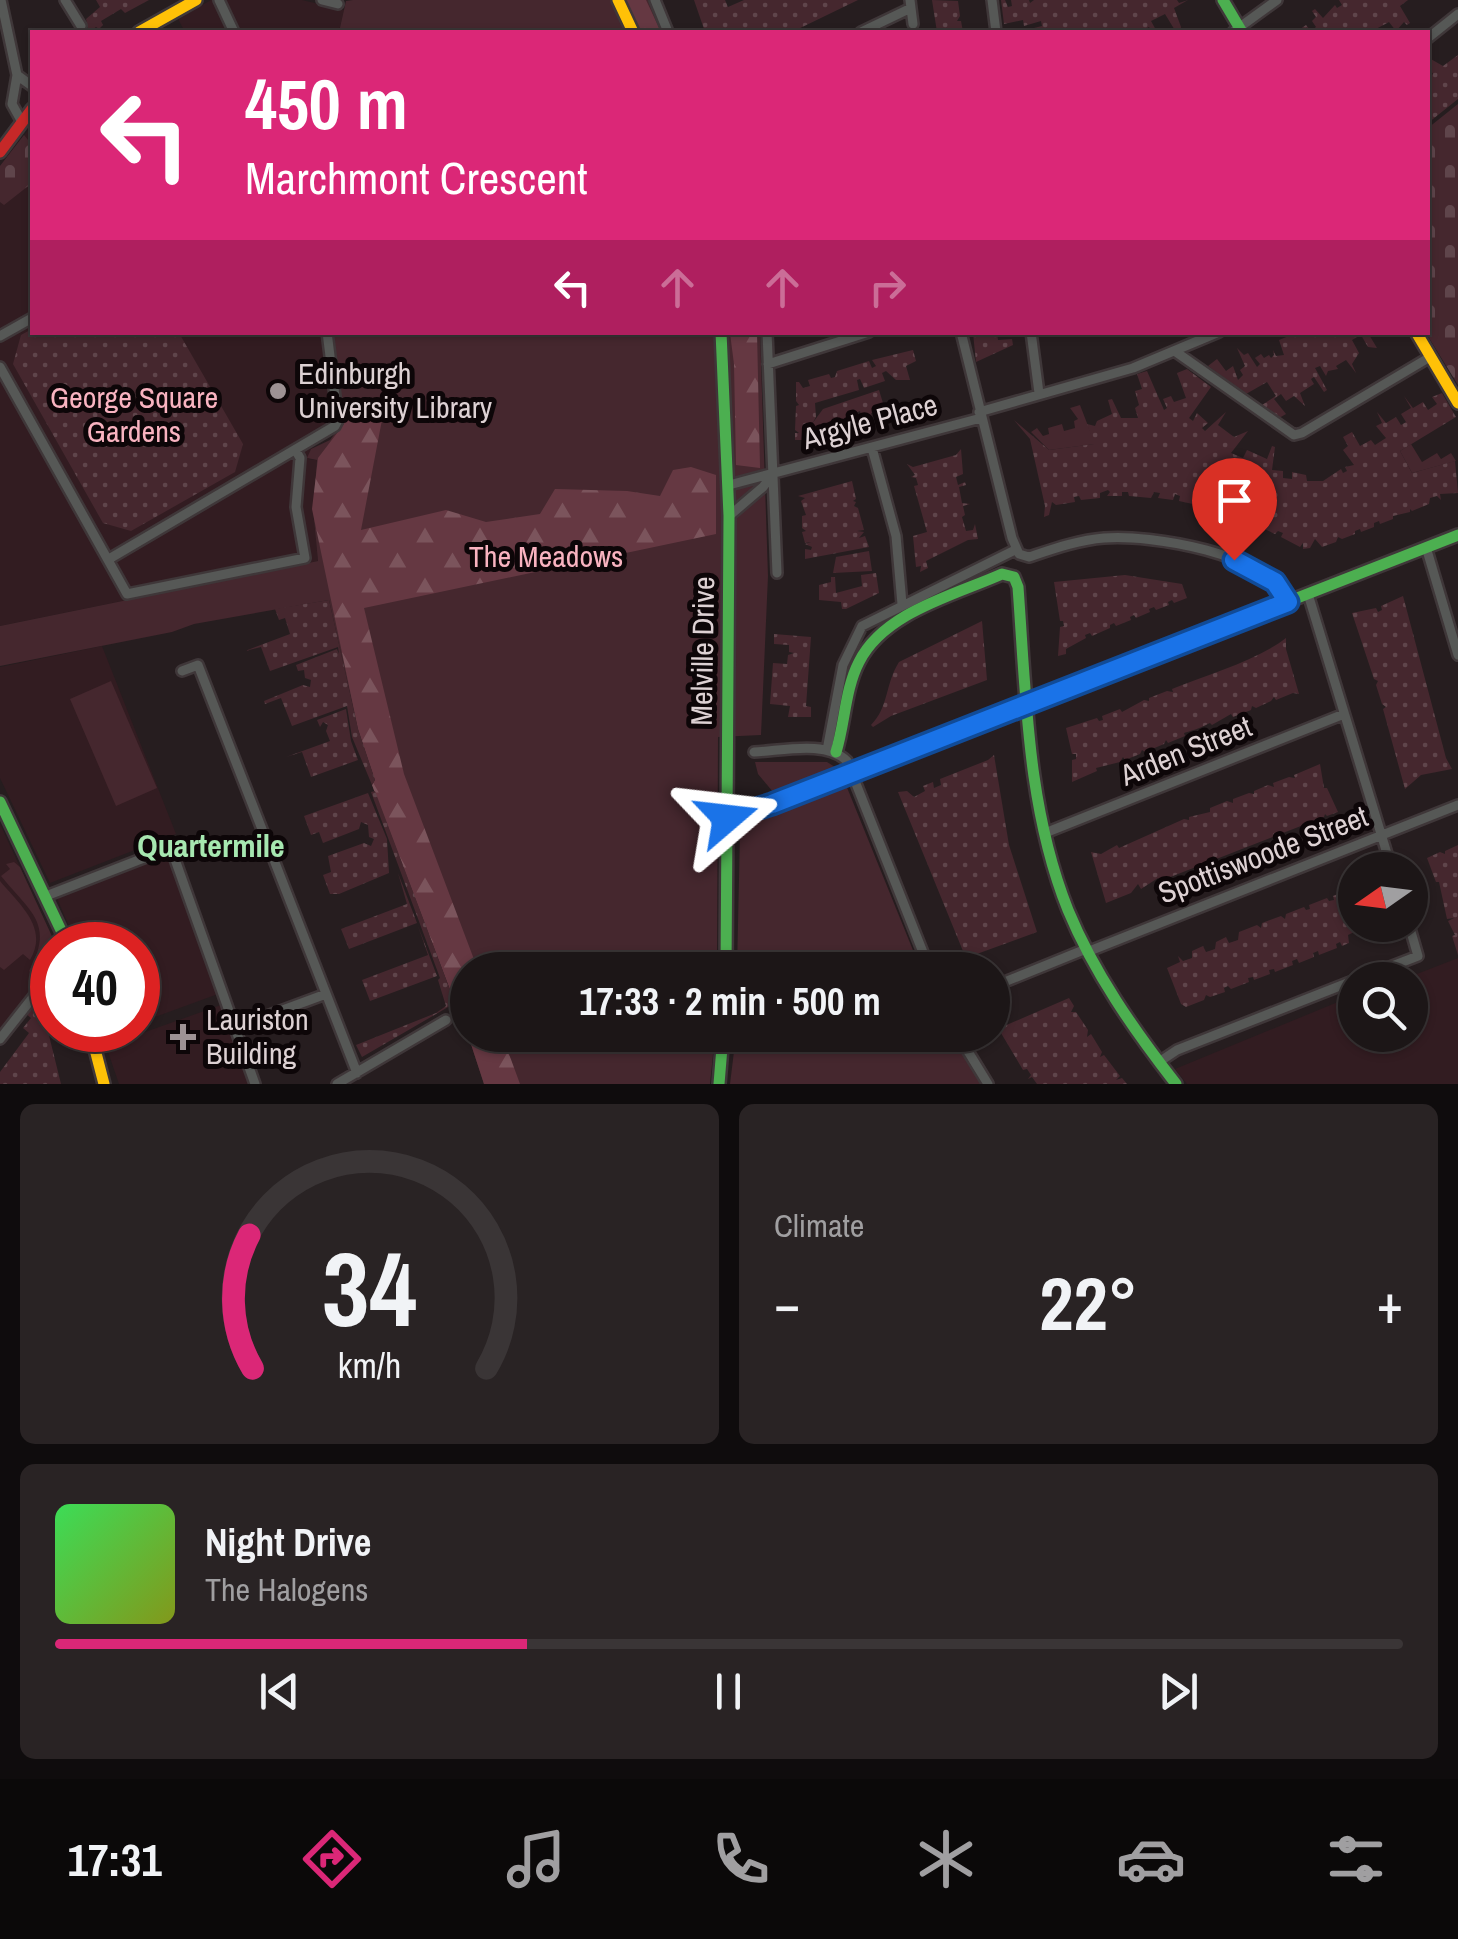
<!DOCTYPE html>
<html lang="en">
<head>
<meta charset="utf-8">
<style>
	:root { --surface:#1c1617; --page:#292324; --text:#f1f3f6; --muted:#a09fa1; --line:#3a3536; --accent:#db2777 }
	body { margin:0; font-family:"Archivo Narrow",sans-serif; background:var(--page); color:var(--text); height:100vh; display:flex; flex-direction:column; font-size:38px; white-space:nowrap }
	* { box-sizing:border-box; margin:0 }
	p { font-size:32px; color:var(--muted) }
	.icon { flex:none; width:55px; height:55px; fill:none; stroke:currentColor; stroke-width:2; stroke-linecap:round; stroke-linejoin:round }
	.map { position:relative; height:1084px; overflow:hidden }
	.sheet { display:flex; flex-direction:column; gap:20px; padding:20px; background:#0f0c0d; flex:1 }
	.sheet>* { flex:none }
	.hud { position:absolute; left:30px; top:30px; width:1400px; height:305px; border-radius:0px; box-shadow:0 2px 8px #0004,0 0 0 2px var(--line); background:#db2777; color:#fff; overflow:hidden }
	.needle { width:65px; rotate:256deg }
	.buttons { position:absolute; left:1338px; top:852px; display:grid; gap:20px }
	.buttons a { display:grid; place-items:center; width:90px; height:90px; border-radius:50%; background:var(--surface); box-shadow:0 2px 8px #0004,0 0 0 2px var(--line); font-size:50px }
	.speed { position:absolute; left:30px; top:922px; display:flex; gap:20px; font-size:50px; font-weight:700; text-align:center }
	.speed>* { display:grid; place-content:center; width:130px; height:130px; border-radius:50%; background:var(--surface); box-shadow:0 2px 8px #0004,0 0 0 2px var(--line); line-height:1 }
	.speed .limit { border:15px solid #d22; background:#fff; color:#111 }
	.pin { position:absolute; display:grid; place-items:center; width:85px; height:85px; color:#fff; margin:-102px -42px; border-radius:50% 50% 50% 0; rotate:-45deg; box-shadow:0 0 10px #0007 }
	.pin .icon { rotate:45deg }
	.me { position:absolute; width:110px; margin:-55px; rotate:73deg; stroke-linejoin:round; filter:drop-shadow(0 0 8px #0008) }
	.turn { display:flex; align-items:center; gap:35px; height:210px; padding:0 50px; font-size:45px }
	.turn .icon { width:130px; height:130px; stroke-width:2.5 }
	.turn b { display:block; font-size:70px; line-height:85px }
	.lanes { display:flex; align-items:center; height:95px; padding:0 50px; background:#0003; justify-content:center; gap:50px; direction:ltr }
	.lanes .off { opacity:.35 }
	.big { font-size:75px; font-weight:800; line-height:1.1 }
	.sheet .widget { flex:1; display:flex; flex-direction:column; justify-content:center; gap:15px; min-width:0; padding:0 35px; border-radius:15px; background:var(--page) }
	.sheet .dial { align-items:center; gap:0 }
	.dial svg { height:260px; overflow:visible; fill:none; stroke:var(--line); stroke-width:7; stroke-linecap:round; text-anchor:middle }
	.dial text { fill:var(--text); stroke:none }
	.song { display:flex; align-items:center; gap:30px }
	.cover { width:120px; height:120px; border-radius:15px; background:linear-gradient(135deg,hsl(130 70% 55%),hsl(70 70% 35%)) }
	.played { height:10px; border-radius:5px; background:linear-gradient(90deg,var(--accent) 35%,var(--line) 35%) }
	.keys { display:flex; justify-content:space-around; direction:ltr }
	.heat { display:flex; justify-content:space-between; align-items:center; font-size:55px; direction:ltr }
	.sheet .tiles { flex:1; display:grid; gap:20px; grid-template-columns:1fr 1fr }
	.widget:last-child { grid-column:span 2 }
	.trip { position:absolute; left:450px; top:952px; width:560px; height:100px; border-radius:50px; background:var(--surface); box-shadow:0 2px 8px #0004,0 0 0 2px var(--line); font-weight:800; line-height:100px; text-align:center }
	.tab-bar { display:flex; height:160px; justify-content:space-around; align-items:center; background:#0b0909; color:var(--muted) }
	.tab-bar .icon { width:70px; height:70px }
	.tab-bar .on { color:var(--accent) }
	.tab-bar b { font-size:45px; color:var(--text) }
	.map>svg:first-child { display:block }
</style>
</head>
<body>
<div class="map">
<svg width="1458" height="1084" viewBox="0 0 1458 1084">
	<defs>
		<pattern id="forest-firs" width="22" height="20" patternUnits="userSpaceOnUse" patternTransform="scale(2.5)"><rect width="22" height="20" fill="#653842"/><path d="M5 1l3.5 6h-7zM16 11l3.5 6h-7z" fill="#7b545c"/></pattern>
		<pattern id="cemetery-stones" width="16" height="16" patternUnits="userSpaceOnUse" patternTransform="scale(2.5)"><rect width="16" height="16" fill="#45272e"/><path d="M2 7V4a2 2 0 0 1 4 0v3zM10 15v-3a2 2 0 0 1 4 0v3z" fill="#5f454b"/></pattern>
		<pattern id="garden-dots" width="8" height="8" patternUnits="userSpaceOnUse" patternTransform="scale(2.5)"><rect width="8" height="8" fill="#45272e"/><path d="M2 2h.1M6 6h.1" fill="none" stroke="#5f454b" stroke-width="1.8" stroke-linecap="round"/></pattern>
	</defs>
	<rect width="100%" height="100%" fill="#261d1f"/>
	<path fill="#321c21" d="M211,0H302L344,10L339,32H185L178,19Z
		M32,125V332L325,333L337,425L311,449L308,459L317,460L313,509L318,561L0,626V166Z
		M102,646L176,834L50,883L0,778V667Z
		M0,824L56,945H52V969L0,1032Z
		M167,855L218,994L155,1017L138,973V945H126L119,931L96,945H77L56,896Z
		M1458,958V1084H1187L1175,1069L1355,995V1035H1410V980H1393L1403,976L1404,979Z
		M221,1005L251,1084H119L106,1046Z"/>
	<path fill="#45272e" d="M353,0H650L664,32H339L346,1Z
		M331,333H760L768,576L761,735L718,737L717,970H468L467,1034L372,785L375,780L358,729L329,600L194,624L172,632L0,666V626L318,561L313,509L317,460L307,458L311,449L330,440L341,425Z
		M1080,405L1095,444L1049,450L1031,432L1037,428L1043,436L1049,434L1048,428L1062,424L1064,431L1075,428L1074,421L1078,419L1070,408Z
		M1411,444L1422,462L1437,453L1441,459L1451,453L1456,461L1412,473L1400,451Z
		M111,681L157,788L116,806L70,699Z
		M755,762H827L835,767L773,792L758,774Z
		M846,785L921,970H737L740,833L753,821Z
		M14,862L20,867L56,945H52V969L41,982L29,971C55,923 30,912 1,876L10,869L6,864Z
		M0,881C20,905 49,928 30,960L23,954L4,970L0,967Z
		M468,1035H715L710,1084H484Z
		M736,1035H951L981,1084H730Z"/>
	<path fill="url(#forest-firs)" d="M624,0H646L661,32H640Z
		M730,333H757L760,468L736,465L734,364Z
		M385,404L361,530L446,510L486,522L540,514L555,489L627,491L660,496L673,470L691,467L716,475V534L364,608L404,774L478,970H468L467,1034L372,785L375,780L358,729L312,509L318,458L344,424L342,412Z
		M468,1035H502L520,1084H484Z"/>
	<path fill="url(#cemetery-stones)" d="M1458,104V385L1426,333L1428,128Z
		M24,135L32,145V183L4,205L0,202V166Z"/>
	<path fill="url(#garden-dots)" d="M96,0H149L125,13L121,9L101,21L103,25L99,29L96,27L89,32L86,19L100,7Z
		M694,0H725L728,7L744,0H858L792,32H705Z
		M932,0L958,1L960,16L957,21H961L963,32H937Z
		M1001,0H1005L1008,7L1012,6L1011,0H1029L1030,3L1034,0H1177L1179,3L1188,0L1174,8L1181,27L1180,32H1176L1165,14L1151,21L1157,32H1152L1149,27L1139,32H1035L1034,28L1042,26L1041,21L1024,26L1023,20L1004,24Z
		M1339,0H1408L1400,6L1410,23L1407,25L1404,22L1396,31L1389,22L1374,30L1375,32H1293L1292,28L1296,32L1306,25L1311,31L1316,27L1312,21L1316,17L1312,11L1315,9L1323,18L1335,5L1337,8L1342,5Z
		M1458,55V99L1428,123V78L1433,74L1428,66L1432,62L1429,58L1443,66Z
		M32,329V332L179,333L243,444L235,472L131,531L103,523L13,364L21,335Z
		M973,333H997L998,340L1012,339L1013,345L976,362Z
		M1296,333H1368L1377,348L1368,347L1361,335L1352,340L1359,353L1352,364L1356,373L1346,360L1336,366L1338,369L1328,371L1326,376L1320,366L1315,368L1327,390L1324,392L1314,377L1311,379L1314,384L1300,393L1305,406L1294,396L1286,401L1281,394L1274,399L1286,414L1279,418L1262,405L1276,396L1267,382L1246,394L1208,366L1217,359L1226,371L1233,366L1238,380L1243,375L1240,370L1245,366L1237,348L1244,355L1248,353L1257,367L1260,364L1255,358L1261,354L1264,358L1269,355L1271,358L1274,355L1273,350L1276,356L1284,355L1279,340Z
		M913,350L916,361L906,366L910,380H896L886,371L882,373L885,381L864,388L860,379L857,380L859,390L815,403L816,417L812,424L823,409L879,390L886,413L880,415L875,412L871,413L872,417L863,420L860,411L851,415L853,423L840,427L838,422L834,423L835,428L805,440H795V433H799L795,430L796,406L799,405L796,401V382H799L803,388L810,386L808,380L829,374L831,378L835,377L837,371L869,361L872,368L876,366L872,360Z
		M1187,369L1211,387L1189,418L1193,421L1197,413L1208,423L1202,428L1205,431L1226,412L1218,425L1234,437L1248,431L1231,453L1243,458L1247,450L1267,459L1272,446L1275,447L1272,470L1283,471V478L1292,479V472L1306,475L1307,481H1323L1341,469L1343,473L1347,471L1345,467L1354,465L1343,450L1348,446L1343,437L1352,432L1360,446L1371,440L1375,445L1386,438L1376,426L1382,423L1377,412L1386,423L1396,417L1401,425L1406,422L1401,414L1411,408L1404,396L1413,408L1423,402L1428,410L1437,404L1432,397L1442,393L1456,417L1400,451L1412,473L1455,461L1458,493L1440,494L1441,500L1437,496L1430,498L1429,504L1412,511L1410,509V512L1393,516V519L1380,524L1379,521L1374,523V527L1361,532L1360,529L1355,531V534L1342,539L1338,537L1336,542L1322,547L1315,539L1310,548L1303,549V543L1300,547L1281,537L1283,533L1278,531L1275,534L1256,525L1258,521L1253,518L1250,523L1230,515L1229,510L1224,513L1208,508L1210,503L1204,501L1202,506L1179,501L1180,496L1175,494L1173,500L1158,498L1160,493L1154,492L1151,498L1129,496L1128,492H1122V496H1107L1110,492L1108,490L1100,493V498L1081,500L1079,496L1074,497L1075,502L1056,505L1052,502L1049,515L1044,517L1045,506L1030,439L1014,420L1049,450L1094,444L1087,424L1095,426L1097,421L1112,414L1108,400L1112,399L1121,418H1138L1135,408L1139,405L1135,391L1142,389L1137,374L1147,371L1164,410L1167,408L1163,399L1171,396L1174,402L1186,398L1177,373Z
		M961,449L963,474L956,477L958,485L965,482L966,485L959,487L962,503L970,504L963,506L965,515L962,517L966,531L973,530L975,524L978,539L968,540L926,561L928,568L920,572L921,566L916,567L913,536L927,532L914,486L918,485L916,478L911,477L915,475L907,464L913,467L956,455Z
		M852,481L856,499L853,501L856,502L854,506L858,508L864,530L857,531L864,532L859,538L865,536L869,547L805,559V549L811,550L812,547L805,544L811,542L805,543L802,532L806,531L802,528V516L806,515L801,501L805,498L798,496Z
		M869,551L872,571L833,573L836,557Z
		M876,573L879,593L846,609H842L841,602L819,600V585L831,582V577H835L836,593L862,586L861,575Z
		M1125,575L1182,584L1187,598L1174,603L1172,600L1168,602L1169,605L1156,610L1154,607L1149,609L1150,612L1136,618L1134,615L1130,617L1131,620L1116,626L1114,623L1110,625V628L1092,636L1090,633L1085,635L1086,638L1066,649V654L1058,656L1060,627L1064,626L1063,621H1060L1054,582Z
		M1403,596L1446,758L1452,769L1421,775L1405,789L1383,709L1386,707L1382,704L1376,685L1378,681L1374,679L1352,613L1376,608L1378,612L1382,610L1381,606Z
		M329,600L358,729L375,780L372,785L352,737L347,706L292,726L281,698L265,704L264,701L303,685L310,687L311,680L305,678L304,670L298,671L296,665L337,649L339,654L338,647L270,671L261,647L245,651L290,634L285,618L279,620L275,609Z
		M982,621L987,680L891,716L873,727L871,725C889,707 885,684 899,662Z
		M774,634L811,637L806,706L811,707V717H788L790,706L770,704L773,663L787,664L788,655L794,653L789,652V645L774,644Z
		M1286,638V649L1299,694L1293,693L1276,700L1274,697L1271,701L1256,708L1252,706L1251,710L1233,717L1231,714L1212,725L1210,723C1198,729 1197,729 1184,733L1185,736L1168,743L1166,740L1164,744L1145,752L1142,750L1140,754L1125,760L1123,757L1120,762L1096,768L1097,771L1072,782V760L1076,759V754H1072L1066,728L1097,718L1099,721L1103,720L1102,716L1120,709L1122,712L1144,700L1149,701V698L1167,691L1173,692L1172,689C1209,674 1258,660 1286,638Z
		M346,709L351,741L358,760L311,777L302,752L286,757L330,741L326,731L328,725L323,722L320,727L317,720Z
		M994,755L1009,845L1037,932L974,955L971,960L956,966L966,961L965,956L898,792L907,791L914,797L925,791L923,786L933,782L934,788L941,785L940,779L988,760Z
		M1320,764L1324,788H1327L1338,812L1327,816L1325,814L1324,817L1160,881L1158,878L1141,889L1138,884L1131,893L1106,903L1091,852L1101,854L1117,845L1119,848L1184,819L1189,820V817L1210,812V808L1227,801L1233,803V799L1249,793L1254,794V791L1268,785L1274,787L1273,783L1289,777L1295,778L1294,775Z
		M375,791L455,1003L362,1057L356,1045L436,1013L446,1006L438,980L440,978L371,792Z
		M368,793L387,839L389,873L339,894H330L323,875L331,872L328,856L364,843L371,846L374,839L369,837L368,825L361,822L359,829L323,843L319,832L311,835L304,816Z
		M1458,845V955L1452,936L1455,935L1448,921L1454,918L1447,919L1439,882H1436L1427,858L1440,852L1445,854V851Z
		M398,873L417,923L349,949L341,929L407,904Z
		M1355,883V925H1369L1375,933L1364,938L1354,932L1348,935L1349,943L1342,946L1340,942L1336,944L1337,948L1319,955L1318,951L1313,953L1314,957L1299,963L1297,959L1292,961L1293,965L1275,972L1274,969L1269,970L1270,974L1254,980L1253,977L1248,978L1249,982L1231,989L1228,986L1224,988L1225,992L1210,997L1206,995L1204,1000L1186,1007L1181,1004L1167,968L1180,962L1178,956L1183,961L1192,958V951L1203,946L1206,952L1215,949L1216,942L1226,937L1229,943L1238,940L1239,932L1257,925L1261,928L1262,923L1281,916L1285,919L1286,914L1304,907L1306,910L1310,909L1309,905L1327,898L1329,901L1334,900L1333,896L1353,888Z
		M418,926L437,976L370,1001L362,980L428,955Z
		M36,998L41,1003L61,1084H0V1072L29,1033L23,1028L31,1018L24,1012Z
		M1069,998L1074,1006L1071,1012H1076L1088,1030L1087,1037L1091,1034L1102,1052L1100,1057L1104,1055L1120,1076L1116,1080L1122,1078L1127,1084H1037L1032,1077L1028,1079L1031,1075L1027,1069L1023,1070L1001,1033L995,1034V1030Z"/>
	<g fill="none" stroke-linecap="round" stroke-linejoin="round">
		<defs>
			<path id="street" d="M1,0L17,75L12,104L22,122
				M65,0L81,26
				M219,0L234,32
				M322,0L338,4
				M655,0L668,32
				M910,0L913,24
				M992,0L996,32
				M861,32L911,8
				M1233,32L1277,0
				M1428,38L1458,14
				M17,75L32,86
				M767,332L777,573
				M961,332L1012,538L1019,554L1029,557C1053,549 1078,540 1104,538C1149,534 1271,553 1288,602
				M1031,332L1039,393
				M0,336L32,318
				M1176,352L1294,435L1302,433L1430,357
				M768,364L869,332
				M0,367L127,594L305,558L296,507L300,458L296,451
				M979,412L1133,368L1219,332
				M872,448L896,536L902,604
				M729,485L981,418
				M729,516L763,487L772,475
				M1426,547L1458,655
				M109,559L335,426L338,420L327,332
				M1308,594L1392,870
				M182,671L198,665L357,1073
				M827,750L843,665L862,626L1015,550
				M754,752C782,751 826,740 847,761L930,970
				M1045,833L1344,714
				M46,896L167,849L172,851L255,1084
				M1087,952L1458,805
				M1356,980L1418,956L1409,925
				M992,987L1086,949
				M234,1028L326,994
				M958,1035L988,1084
				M0,1039L52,973
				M1159,1062L1177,1050L1355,980
				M337,1084L446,1020"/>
			<path id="fast" d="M1223,0L1242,32
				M721,332L729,516L726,970
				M836,752C845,723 845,689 859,662C884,612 955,595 1002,574L1014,577L1018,587C1026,694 1027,808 1068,910C1094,973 1134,1030 1176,1084
				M0,802L68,945
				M727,818L771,804L1458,535
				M719,1084L723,1035"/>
			<path id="slow" d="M618,0L633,32
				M139,32L196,0
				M1416,332L1458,403
				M90,1030L104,1084"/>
			<path id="jam" d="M0,152L32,109"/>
		</defs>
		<use href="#street" stroke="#3f3739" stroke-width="14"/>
		<use href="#fast" stroke="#3f3739" stroke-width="16"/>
		<use href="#slow" stroke="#3f3739" stroke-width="16"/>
		<use href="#jam" stroke="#3f3739" stroke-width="16"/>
		<use href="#street" stroke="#565856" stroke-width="9"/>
		<use href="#fast" stroke="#4caf50" stroke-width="11"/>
		<use href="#slow" stroke="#ffc107" stroke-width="11"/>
		<use href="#jam" stroke="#c62828" stroke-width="11"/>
	</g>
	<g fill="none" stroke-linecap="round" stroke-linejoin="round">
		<defs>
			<path id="route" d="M727,818L772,804L1288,602L1275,582L1234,560"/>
		</defs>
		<use href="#route" stroke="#114b97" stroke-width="25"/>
		<use href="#route" stroke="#1a73e8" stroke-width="18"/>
	</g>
	<g fill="#9d9294" stroke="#0d0608" stroke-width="4">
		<circle cx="278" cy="391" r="10"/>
		<path d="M178 1022h10v10h10v10h-10v10h-10v-10h-10v-10h10z"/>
	</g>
	<g text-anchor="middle" stroke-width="10" stroke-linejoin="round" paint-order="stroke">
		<g font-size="30" fill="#ddd1d3" stroke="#0d0608" text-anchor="start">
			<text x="298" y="384">Edinburgh<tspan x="298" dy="34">University Library</tspan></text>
			<text x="206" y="1030">Lauriston<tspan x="206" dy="34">Building</tspan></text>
		</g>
		<g font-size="30" fill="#f9b3c0" stroke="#0d0608">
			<text x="134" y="408">George Square<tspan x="134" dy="34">Gardens</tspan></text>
			<text x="546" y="567">The Meadows</text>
		</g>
		<g font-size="30" fill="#ddd1d3" stroke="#0d0608">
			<text transform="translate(870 422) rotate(-15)" y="10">Argyle Place</text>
			<text transform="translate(703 651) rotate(-89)" y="10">Melville Drive</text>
			<text transform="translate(1186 751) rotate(-22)" y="10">Arden Street</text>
			<text transform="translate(1263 855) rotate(-21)" y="10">Spottiswoode Street</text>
		</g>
		<g font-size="32" font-weight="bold" fill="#a6e7b0" stroke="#0d0608">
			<text x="211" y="857">Quartermile</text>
		</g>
	</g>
</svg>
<div class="buttons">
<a><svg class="needle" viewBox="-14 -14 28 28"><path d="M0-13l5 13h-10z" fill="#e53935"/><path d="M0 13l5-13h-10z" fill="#a09fa1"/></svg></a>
<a><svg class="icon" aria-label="search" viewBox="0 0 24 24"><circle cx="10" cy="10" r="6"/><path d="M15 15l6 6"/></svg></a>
</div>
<div class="speed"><div class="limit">40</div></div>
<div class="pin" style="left:1234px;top:560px;background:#d93025"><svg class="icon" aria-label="arrive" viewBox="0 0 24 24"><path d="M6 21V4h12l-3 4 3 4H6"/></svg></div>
<svg class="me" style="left:727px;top:818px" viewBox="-20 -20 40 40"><path d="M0-17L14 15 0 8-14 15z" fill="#1a73e8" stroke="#fff" stroke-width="4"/></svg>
<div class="trip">17:33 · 2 min · 500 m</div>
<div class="hud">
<div class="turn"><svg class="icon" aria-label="left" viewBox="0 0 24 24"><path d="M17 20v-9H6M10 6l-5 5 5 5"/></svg><div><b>450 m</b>Marchmont Crescent</div></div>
<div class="lanes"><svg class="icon" aria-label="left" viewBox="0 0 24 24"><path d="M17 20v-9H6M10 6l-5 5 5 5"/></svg><svg class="icon off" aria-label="ahead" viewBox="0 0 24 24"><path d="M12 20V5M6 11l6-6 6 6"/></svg><svg class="icon off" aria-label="ahead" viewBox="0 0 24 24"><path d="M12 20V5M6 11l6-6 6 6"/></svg><svg class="icon off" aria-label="right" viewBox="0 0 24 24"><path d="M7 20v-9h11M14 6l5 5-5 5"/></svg></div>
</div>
</div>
<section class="sheet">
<div class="tiles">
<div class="widget dial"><svg viewBox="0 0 100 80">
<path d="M14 69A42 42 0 1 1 86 69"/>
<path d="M14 69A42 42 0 0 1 13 28" stroke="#db2777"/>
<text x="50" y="56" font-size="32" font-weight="700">34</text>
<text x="50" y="72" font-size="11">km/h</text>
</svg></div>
<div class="widget"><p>Climate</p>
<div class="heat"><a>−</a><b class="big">22°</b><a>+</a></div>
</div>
<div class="widget">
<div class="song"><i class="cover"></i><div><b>Night Drive</b><p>The Halogens</p></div></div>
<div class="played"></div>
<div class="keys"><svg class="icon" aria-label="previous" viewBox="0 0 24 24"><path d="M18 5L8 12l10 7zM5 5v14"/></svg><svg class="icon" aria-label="pause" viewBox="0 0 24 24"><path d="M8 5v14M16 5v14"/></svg><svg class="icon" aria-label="next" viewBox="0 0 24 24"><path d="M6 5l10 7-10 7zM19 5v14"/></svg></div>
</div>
</div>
</section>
<nav class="tab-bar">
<b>17:31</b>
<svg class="icon on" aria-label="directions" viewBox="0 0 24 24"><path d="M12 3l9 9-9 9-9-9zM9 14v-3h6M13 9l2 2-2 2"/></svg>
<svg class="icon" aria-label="music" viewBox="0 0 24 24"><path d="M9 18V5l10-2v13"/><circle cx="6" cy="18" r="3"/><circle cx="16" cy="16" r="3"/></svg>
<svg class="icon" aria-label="phone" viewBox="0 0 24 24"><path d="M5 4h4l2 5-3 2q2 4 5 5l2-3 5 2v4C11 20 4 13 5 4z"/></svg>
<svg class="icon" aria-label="climate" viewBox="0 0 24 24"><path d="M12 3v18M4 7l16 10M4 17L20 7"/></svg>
<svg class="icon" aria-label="car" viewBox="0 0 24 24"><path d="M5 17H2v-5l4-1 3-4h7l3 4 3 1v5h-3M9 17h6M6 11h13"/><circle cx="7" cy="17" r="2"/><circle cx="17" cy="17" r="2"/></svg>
<svg class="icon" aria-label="filters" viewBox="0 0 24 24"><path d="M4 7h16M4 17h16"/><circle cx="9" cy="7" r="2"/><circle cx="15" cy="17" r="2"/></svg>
</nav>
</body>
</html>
